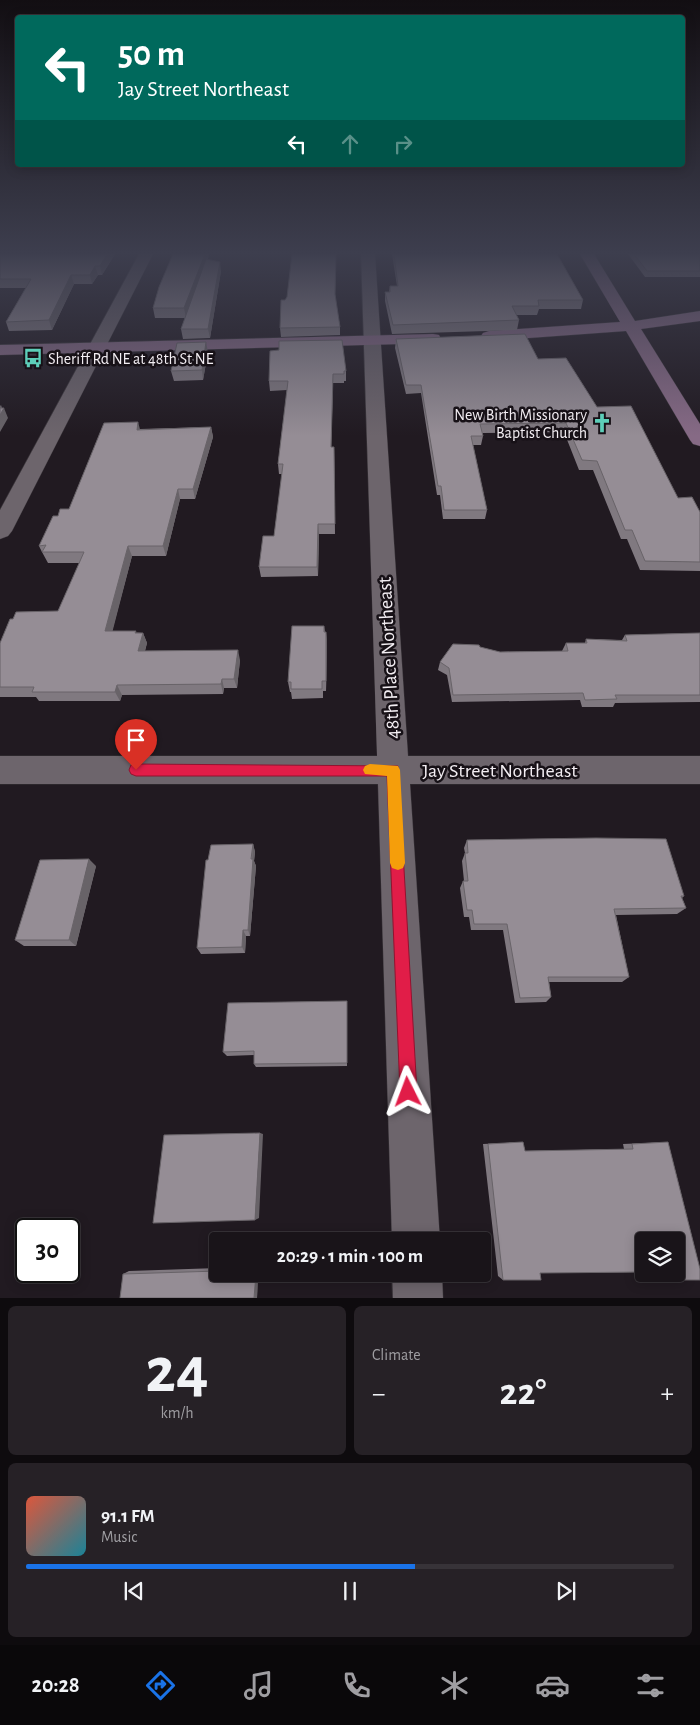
<!DOCTYPE html>
<html lang="en">
<head>
<meta charset="utf-8">
<style>
	:root { --surface:#191419; --page:#262126; --text:#f1f3f6; --muted:#9f9ea2; --line:#373338; --accent:#1a73e8 }
	body { margin:0; font-family:"Alegreya Sans",sans-serif; background:var(--page); color:var(--text); height:100vh; display:flex; flex-direction:column; font-size:19px; white-space:nowrap }
	* { box-sizing:border-box; margin:0 }
	p { font-size:16px; color:var(--muted) }
	.icon { flex:none; width:28px; height:28px; fill:none; stroke:currentColor; stroke-width:2; stroke-linecap:round; stroke-linejoin:round }
	.map { position:relative; height:1298px; overflow:hidden }
	.side { display:flex; flex-direction:column; gap:8px; padding:8px; background:#0e0b0e; flex:1 }
	.side>* { flex:none }
	.guide { position:absolute; left:15px; top:15px; width:670px; height:152px; border-radius:5px; box-shadow:0 2px 12px #0003,0 0 0 1px var(--line); background:#00695c; color:#fff; overflow:hidden }
	.fabs { position:absolute; left:635px; top:1232px; display:grid; gap:10px }
	.fabs a { display:grid; place-items:center; width:50px; height:50px; border-radius:5px; background:var(--surface); box-shadow:0 2px 12px #0003,0 0 0 1px var(--line); font-size:25px }
	.speed { position:absolute; left:15px; top:1218px; display:flex; gap:10px; font-size:25px; font-weight:700; text-align:center }
	.speed>* { display:grid; place-content:center; width:65px; height:65px; border-radius:50%; background:var(--surface); box-shadow:0 2px 12px #0003,0 0 0 1px var(--line); line-height:1 }
	.speed .limit { border:2px solid #111; border-radius:8px; background:#fff; color:#111 }
	.pin { position:absolute; display:grid; place-items:center; width:42px; height:42px; color:#fff; margin:-51px -21px; border-radius:50% 50% 50% 0; rotate:-45deg; box-shadow:0 0 5px #0007 }
	.pin .icon { rotate:45deg }
	.me { position:absolute; width:55px; margin:-28px; rotate:357deg; stroke-linejoin:round; filter:drop-shadow(0 0 4px #0008) }
	.turn { display:flex; align-items:center; gap:18px; height:105px; padding:0 20px; font-size:22px }
	.turn .icon { width:65px; height:65px; stroke-width:2.5 }
	.turn b { display:block; font-size:35px; line-height:42px }
	.lanes { display:flex; align-items:center; height:48px; padding:0 20px; background:#0003; justify-content:center; gap:25px; direction:ltr }
	.lanes .off { opacity:.35 }
	.big { font-size:38px; font-weight:700; line-height:1.1 }
	.side .widget { flex:1; display:flex; flex-direction:column; justify-content:center; gap:8px; min-width:0; padding:0 18px; border-radius:8px; background:var(--page) }
	.side .dial { align-items:center; gap:0 }
	.dial b { font-size:65px; line-height:1 }
	.song { display:flex; align-items:center; gap:15px }
	.cover { width:60px; height:60px; border-radius:8px; background:linear-gradient(135deg,hsl(10 70% 55%),hsl(190 70% 35%)) }
	.played { height:5px; border-radius:2px; background:linear-gradient(90deg,var(--accent) 60%,var(--line) 60%) }
	.keys { display:flex; justify-content:space-around; direction:ltr }
	.heat { display:flex; justify-content:space-between; align-items:center; font-size:28px; direction:ltr }
	.side .tiles { flex:1; display:grid; gap:8px; grid-template-columns:1fr 1fr }
	.widget:last-child { grid-column:span 2 }
	.trip { position:absolute; left:209px; top:1232px; width:282px; height:50px; border-radius:5px; background:var(--surface); box-shadow:0 2px 12px #0003,0 0 0 1px var(--line); font-weight:700; line-height:50px; text-align:center }
	.menu { display:flex; height:80px; justify-content:space-around; align-items:center; background:#0a080a; color:var(--muted) }
	.menu .icon { width:35px; height:35px }
	.menu .selected { color:var(--accent) }
	.menu b { font-size:22px; color:var(--text) }
	.map>svg:first-child { display:block }
</style>
</head>
<body>
<div class="map">
<svg width="700" height="1298" viewBox="0 0 700 1298">
	<rect width="100%" height="100%" fill="#211a21"/>
	<g fill="none" stroke-linecap="round" stroke-linejoin="round">
		<defs>
			<path id="street" d="M139,254H153L12,531L8,536L0,539V510Z
				M361,254H375L408,756H700V784H410L440,1241H392L378,784H0V756H377Z
				M392,1274H442L443,1298H393Z"/>
			<path id="secondary" d="M580,254H594L635,321L700,311V321L641,329L700,424V446L693,444L690,440L626,331L489,341L483,339L481,336L483,333L489,331L620,322Z
				M433,334L439,335L441,339L439,343L0,355V345Z"/>
		</defs>
		<use href="#street" stroke="#393439" stroke-width="1"/>
		<use href="#secondary" stroke="#393439" stroke-width="1"/>
		<use href="#street" fill="#6d656c" fill-rule="evenodd"/>
		<use href="#secondary" fill="#866a85" fill-rule="evenodd"/>
	</g>
	<path fill="#807980" d="M0,254H115L102,275H98L92,284H74L52,330L9,331L6,322L26,288H0Z
		M173,254H209L208,259L221,271L210,338L183,339L181,329L185,318H155L153,308Z
		M336,254L335,296L340,327V335L281,337L280,328L285,300Z
		M392,254H557L583,300L581,309H539L537,315H516L519,320L517,330L392,334L385,301V292H389L390,286H397Z
		M628,254H700V277H645Z
		M396,339L538,359L597,407L678,498L700,512V571L640,570L627,539H621L593,470H579L564,432L482,433L483,436L481,445H473L487,510L485,519H443L440,495H437L421,393L406,394L395,348Z
		M279,350L346,371V381H344V383H333L331,447H334L335,534H319L318,576L261,577L259,567L274,536L282,474H279L278,464L287,390L270,391L269,381Z
		M208,352L203,380L174,381L171,371Z
		M211,427L213,437L195,499H180L166,556H132L112,631L143,633L147,643L145,651L240,660L237,688H224L223,694L122,695L120,701H39L36,697H0V643L58,611L80,563H48L42,552L39,546L58,516L69,509L140,429Z
		M324,626L325,632H326L327,642L326,691H323V698L292,699L291,692H290L288,682Z
		M700,633V702L615,703L613,707H582L580,700L452,702L447,675L438,670L440,662L480,647L500,652L562,651L566,643H585L586,639L622,640L625,635Z
		M467,840L684,896L682,898L686,908L677,914L616,915L629,977L622,982H549L551,997L546,1002L515,1003L503,930H471L469,917H464L460,888L463,881H464L462,861L465,853L464,848Z
		M253,844L255,852L254,861L256,866L250,936H246L245,953L201,954L197,948L208,860Z
		M96,866L76,946H24L15,940Z
		M347,1001V1066L256,1067L254,1064V1055L227,1056L223,1052Z
		M523,1142L525,1151L624,1149L623,1144L668,1142L700,1269V1280H660L649,1276L648,1274H676V1241H644V1272L540,1273L541,1280H503L498,1276L483,1144Z
		M218,1268V1274H258L257,1298H120L123,1274L129,1271Z"/>
	<path fill="#686368" d="M107,254H115L102,275L100,266Z
		M205,254H209L186,318L184,308Z
		M220,262L221,271L210,338L208,329Z
		M95,266L98,275L92,284L90,275Z
		M71,275L74,284L52,330L49,320Z
		M206,342L208,352L203,380L202,370Z
		M333,374V383L331,457V447Z
		M1,405L3,410L4,408L8,418L0,432V406Z
		M138,422L141,433L137,430Z
		M211,427L213,437L195,499L193,489Z
		M178,489L180,499L166,556L163,546Z
		M318,524L319,534L318,576L317,567Z
		M128,546L132,556L110,641L105,631Z
		M326,632L327,642L326,691Z
		M143,633L147,643L142,661L138,651Z
		M238,650L240,660L237,688L234,679Z
		M222,679L224,688L223,694L221,684Z
		M117,685L122,695L120,701L115,692Z
		M253,844L255,852L254,861L256,866L250,936L248,930Z
		M89,859L96,866L76,946L69,940Z
		M243,930L246,936L245,953L242,947Z
		M260,1133L263,1134L259,1218L255,1220Z
		M256,1274H258L257,1298H254Z"/>
	<path fill="#958d95" stroke="#686368" d="M0,254H107L100,266H95L90,275H71L49,320L6,322L31,279H0Z
		M173,254H205L184,308H153L159,287Z
		M292,254H336L335,294L340,327L280,328L281,300H285L287,297Z
		M394,254H557L583,300H538L539,306H512L519,320L393,325L385,292H390V286H398Z
		M634,254H700V271H647Z
		M206,259L220,262L208,329H181Z
		M525,334L538,359L566,358L597,407L631,406L678,498L692,497L700,512V562L645,561L632,530H625L597,461L582,460L566,423L480,424L483,436H471L487,510H444L441,486H438L421,385H406L396,339Z
		M342,340L346,371H344V374H333L331,447H334L335,524H318L317,567H259L263,536H274L283,464H278L288,381H269L270,351L279,350V341Z
		M206,342L202,370L171,371L177,343Z
		M0,408H4L0,415Z
		M138,422L137,430L211,427L193,489H178L163,546H128L105,631H136L135,633H143L138,651L238,650L234,679H222L221,684L117,685L115,692H32L34,687H0V643L10,619H13L16,612L58,611L84,552H42L46,545L39,546L53,516H58L60,509H69L104,423Z
		M292,626H324V632H326V681H322V689H291V682H288Z
		M700,633V695H615L617,699L585,700L583,693L453,695L449,668L440,662L453,644L479,645L480,647L500,652L568,651L566,643H587L586,639L627,641L625,635Z
		M596,838L666,839L684,896H681L686,908L614,909L629,977H548L551,997L520,998L507,924H474L472,910H467L463,881H468L465,853H468L467,840Z
		M253,844L251,859H253L248,930H243L242,947L197,948L206,860H208L211,845Z
		M89,859L69,940H15L40,860Z
		M347,1001V1063L254,1064V1051L223,1052L228,1003Z
		M260,1133L255,1220L153,1223L164,1135Z
		M523,1142L525,1151L633,1149L632,1144L668,1142L700,1269V1280H660L658,1274H676V1241H644V1272L540,1273L541,1280H503L488,1144Z
		M218,1271V1274H256L254,1298H120L123,1274Z"/>
	<linearGradient id="sky" x2="0" y2="1"><stop stop-color="#120e12"/><stop offset="0.58" stop-color="#3d3e4e"/><stop offset="1" stop-color="#3d3e4e" stop-opacity="0"/></linearGradient>
	<rect width="700" height="436" fill="url(#sky)"/>
	<path fill="#e11d48" stroke="#92132f" d="M136,764L398,766L417,1092L415,1098L408,1101L402,1098L400,1092L387,776H136L131,774L129,770L131,765Z"/>
	<path fill="#f59e0b" d="M370,764L398,766L400,770L405,863L403,868L398,870L392,868L390,863L387,776L365,774L363,770L365,766Z"/>
	<defs>
		<symbol id="bus-bare" viewBox="-9 -9 18 18"><path d="M-5-6H5V4H4V6H2V4H-2V6H-4V4H-5ZM-3.5-4V0h7V-4ZM-3.5 1.2v1.5H-2V1.2ZM2 1.2v1.5H3.5V1.2Z" fill="#5dceb9" stroke="#171117" stroke-width="2.5" paint-order="stroke"/></symbol>
		<symbol id="church-bare" viewBox="-9 -9 18 18"><path d="M-1.2-6h2.4v3.5h3.3v2.4h-3.3V6h-2.4V-.1h-3.3v-2.4h3.3Z" fill="#5dceb9" stroke="#171117" stroke-width="2.5" paint-order="stroke"/></symbol>
	</defs>
	<g fill-rule="evenodd">
		<use href="#bus-bare" x="19" y="344" width="28" height="28"/>
		<use href="#church-bare" x="588" y="409" width="28" height="28"/>
	</g>
	<g text-anchor="middle" stroke-width="5" stroke-linejoin="round" paint-order="stroke">
		<g font-size="16" fill="#f3eef3" stroke="#171117" text-anchor="start">
			<text x="48" y="364">Sheriff Rd NE at 48th St NE</text>
			<text x="587" y="420" text-anchor="end">New Birth Missionary<tspan x="587" dy="18">Baptist Church</tspan></text>
		</g>
		<g font-size="20" fill="#f3eef3" stroke="#171117">
			<text transform="translate(388 658) rotate(-93)" y="7">48th Place Northeast</text>
			<text x="500" y="777">Jay Street Northeast</text>
		</g>
	</g>
</svg>
<div class="fabs">
<a><svg class="icon" aria-label="layers" viewBox="0 0 24 24"><path d="M12 4l9 5-9 5-9-5zM3 14l9 5 9-5"/></svg></a>
</div>
<div class="speed"><div class="limit">30</div></div>
<div class="pin" style="left:136px;top:770px;background:#d93025"><svg class="icon" aria-label="arrive" viewBox="0 0 24 24"><path d="M6 21V4h12l-3 4 3 4H6"/></svg></div>
<svg class="me" style="left:408px;top:1092px" viewBox="-20 -20 40 40"><path d="M0-17L14 15 0 8-14 15z" fill="#e11d48" stroke="#fff" stroke-width="4"/></svg>
<div class="trip">20:29 · 1 min · 100 m</div>
<div class="guide">
<div class="turn"><svg class="icon" aria-label="left" viewBox="0 0 24 24"><path d="M17 20v-9H6M10 6l-5 5 5 5"/></svg><div><b>50 m</b>Jay Street Northeast</div></div>
<div class="lanes"><svg class="icon" aria-label="left" viewBox="0 0 24 24"><path d="M17 20v-9H6M10 6l-5 5 5 5"/></svg><svg class="icon off" aria-label="ahead" viewBox="0 0 24 24"><path d="M12 20V5M6 11l6-6 6 6"/></svg><svg class="icon off" aria-label="right" viewBox="0 0 24 24"><path d="M7 20v-9h11M14 6l5 5-5 5"/></svg></div>
</div>
</div>
<section class="side">
<div class="tiles">
<div class="widget dial"><b>24</b><p>km/h</p></div>
<div class="widget"><p>Climate</p>
<div class="heat"><a>−</a><b class="big">22°</b><a>+</a></div>
</div>
<div class="widget">
<div class="song"><i class="cover"></i><div><b>91.1 FM</b><p>Music</p></div></div>
<div class="played"></div>
<div class="keys"><svg class="icon" aria-label="previous" viewBox="0 0 24 24"><path d="M18 5L8 12l10 7zM5 5v14"/></svg><svg class="icon" aria-label="pause" viewBox="0 0 24 24"><path d="M8 5v14M16 5v14"/></svg><svg class="icon" aria-label="next" viewBox="0 0 24 24"><path d="M6 5l10 7-10 7zM19 5v14"/></svg></div>
</div>
</div>
</section>
<nav class="menu">
<b>20:28</b>
<svg class="icon selected" aria-label="directions" viewBox="0 0 24 24"><path d="M12 3l9 9-9 9-9-9zM9 14v-3h6M13 9l2 2-2 2"/></svg>
<svg class="icon" aria-label="music" viewBox="0 0 24 24"><path d="M9 18V5l10-2v13"/><circle cx="6" cy="18" r="3"/><circle cx="16" cy="16" r="3"/></svg>
<svg class="icon" aria-label="phone" viewBox="0 0 24 24"><path d="M5 4h4l2 5-3 2q2 4 5 5l2-3 5 2v4C11 20 4 13 5 4z"/></svg>
<svg class="icon" aria-label="climate" viewBox="0 0 24 24"><path d="M12 3v18M4 7l16 10M4 17L20 7"/></svg>
<svg class="icon" aria-label="car" viewBox="0 0 24 24"><path d="M5 17H2v-5l4-1 3-4h7l3 4 3 1v5h-3M9 17h6M6 11h13"/><circle cx="7" cy="17" r="2"/><circle cx="17" cy="17" r="2"/></svg>
<svg class="icon" aria-label="filters" viewBox="0 0 24 24"><path d="M4 7h16M4 17h16"/><circle cx="9" cy="7" r="2"/><circle cx="15" cy="17" r="2"/></svg>
</nav>
</body>
</html>
